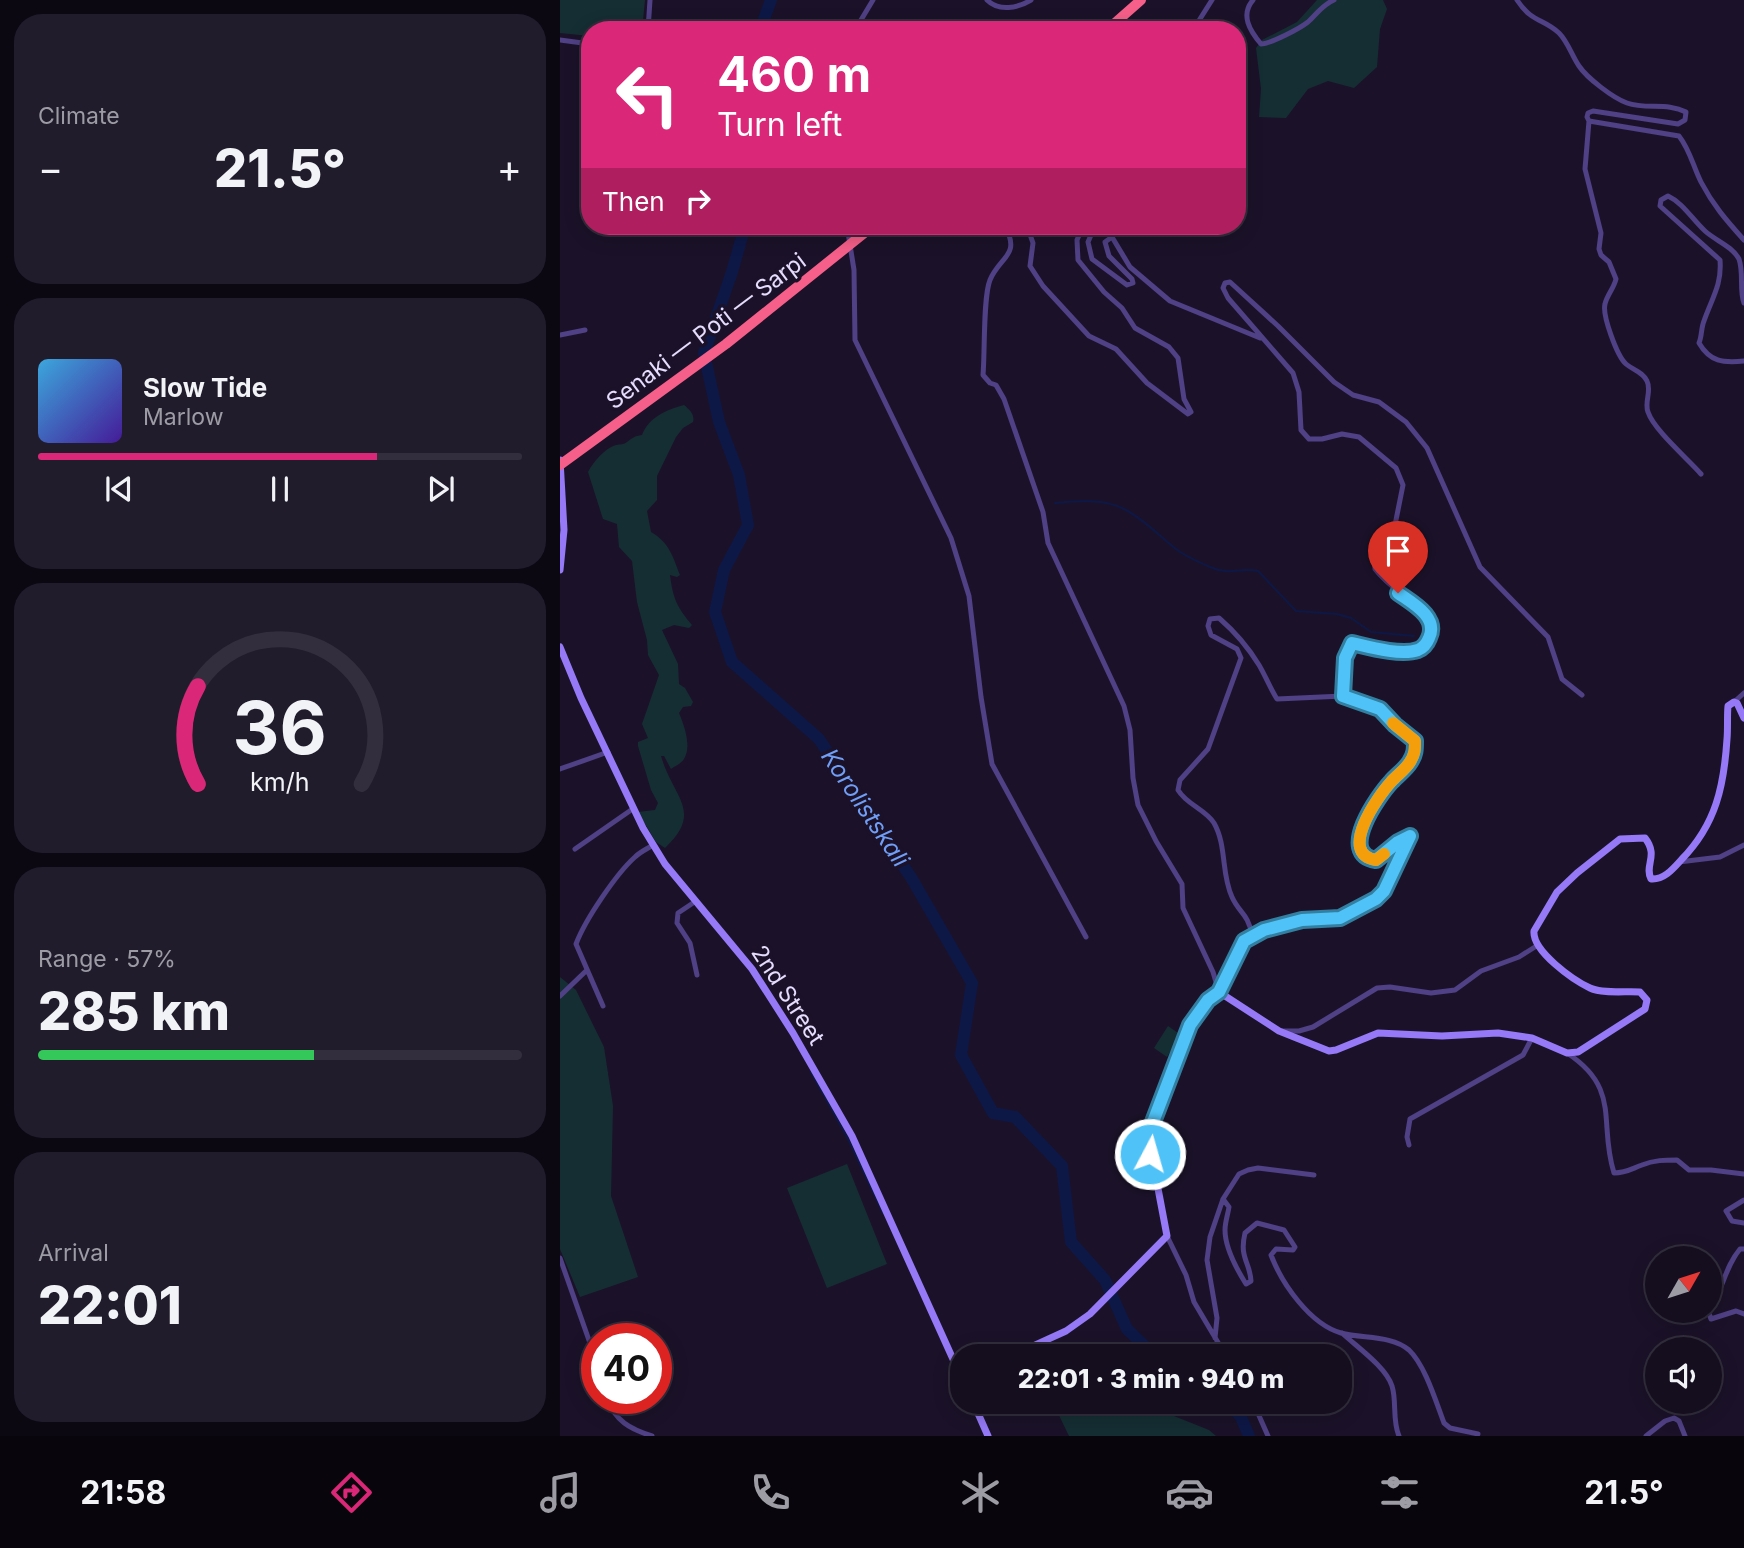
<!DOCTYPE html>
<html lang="en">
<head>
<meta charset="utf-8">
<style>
	:root { --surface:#140e1f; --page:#211c2c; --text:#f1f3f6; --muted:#9d9ca4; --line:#332e3d; --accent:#db2777 }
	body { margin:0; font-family:Inter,sans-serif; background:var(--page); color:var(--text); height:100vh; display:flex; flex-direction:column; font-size:26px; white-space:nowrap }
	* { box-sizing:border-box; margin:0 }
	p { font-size:23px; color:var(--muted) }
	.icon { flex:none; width:38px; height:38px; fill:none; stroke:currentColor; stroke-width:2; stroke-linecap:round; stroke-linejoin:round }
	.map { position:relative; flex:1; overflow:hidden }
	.side { display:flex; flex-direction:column; gap:14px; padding:14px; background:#0b0811; width:560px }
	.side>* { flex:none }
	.top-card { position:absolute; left:21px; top:21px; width:665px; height:214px; border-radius:28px; box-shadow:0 4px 18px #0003,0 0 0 2px var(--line); background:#db2777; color:#fff; overflow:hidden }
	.needle { width:46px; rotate:51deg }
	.controls { position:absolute; left:1085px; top:1246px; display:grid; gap:14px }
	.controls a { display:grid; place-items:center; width:77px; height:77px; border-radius:50%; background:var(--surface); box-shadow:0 4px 18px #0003,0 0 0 2px var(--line); font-size:35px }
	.speed { position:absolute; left:21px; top:1323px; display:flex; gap:14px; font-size:35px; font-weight:700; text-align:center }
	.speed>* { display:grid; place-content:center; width:91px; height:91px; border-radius:50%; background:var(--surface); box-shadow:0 4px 18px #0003,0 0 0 2px var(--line); line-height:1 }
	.speed .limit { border:10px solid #d22; background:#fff; color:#111 }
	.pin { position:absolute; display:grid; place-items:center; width:60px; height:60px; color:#fff; margin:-72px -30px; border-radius:50% 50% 50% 0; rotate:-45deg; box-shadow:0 0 7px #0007 }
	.pin .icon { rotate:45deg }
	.me { position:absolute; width:77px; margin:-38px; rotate:6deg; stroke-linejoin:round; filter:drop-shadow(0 0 5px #0008) }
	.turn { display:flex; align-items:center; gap:24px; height:147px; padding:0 21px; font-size:32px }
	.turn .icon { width:91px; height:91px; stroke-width:2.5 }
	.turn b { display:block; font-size:49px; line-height:60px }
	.then { display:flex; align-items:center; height:66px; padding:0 21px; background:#0003; gap:14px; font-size:26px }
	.big { font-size:52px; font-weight:800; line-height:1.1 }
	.side .card { flex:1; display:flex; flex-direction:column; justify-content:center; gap:10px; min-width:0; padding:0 24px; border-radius:28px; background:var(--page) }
	.side .dial { align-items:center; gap:0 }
	.dial svg { height:182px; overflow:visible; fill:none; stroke:var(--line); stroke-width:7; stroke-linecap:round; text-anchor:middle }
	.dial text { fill:var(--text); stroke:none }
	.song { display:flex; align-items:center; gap:21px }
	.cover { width:84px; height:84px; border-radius:10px; background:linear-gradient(135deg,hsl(200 70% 55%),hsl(260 70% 35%)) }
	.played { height:7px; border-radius:4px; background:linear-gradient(90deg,var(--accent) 70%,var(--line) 70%) }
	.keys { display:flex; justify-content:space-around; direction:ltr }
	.heat { display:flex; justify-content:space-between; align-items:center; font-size:38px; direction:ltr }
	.charge { height:10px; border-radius:5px; background:linear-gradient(90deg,#34c759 57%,var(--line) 0) }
	.trip { position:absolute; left:390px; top:1344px; width:402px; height:70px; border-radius:28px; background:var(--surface); box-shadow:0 4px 18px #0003,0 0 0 2px var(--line); font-weight:800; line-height:70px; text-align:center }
	.dock { display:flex; height:112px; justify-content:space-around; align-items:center; background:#08060c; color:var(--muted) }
	.dock .icon { width:49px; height:49px }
	.dock .selected { color:var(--accent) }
	.dock b { font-size:32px; color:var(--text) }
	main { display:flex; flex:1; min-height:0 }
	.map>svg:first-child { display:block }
</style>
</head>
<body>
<main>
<section class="side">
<div class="card"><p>Climate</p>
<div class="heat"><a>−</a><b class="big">21.5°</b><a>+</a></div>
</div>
<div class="card">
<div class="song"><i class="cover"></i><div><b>Slow Tide</b><p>Marlow</p></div></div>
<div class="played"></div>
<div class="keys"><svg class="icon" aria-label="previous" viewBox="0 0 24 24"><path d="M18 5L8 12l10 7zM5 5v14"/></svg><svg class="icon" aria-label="pause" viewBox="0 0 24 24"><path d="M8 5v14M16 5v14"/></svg><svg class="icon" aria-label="next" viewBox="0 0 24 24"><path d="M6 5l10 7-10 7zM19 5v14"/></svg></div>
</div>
<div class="card dial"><svg viewBox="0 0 100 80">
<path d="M14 69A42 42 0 1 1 86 69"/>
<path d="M14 69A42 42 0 0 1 14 26" stroke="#db2777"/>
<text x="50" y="56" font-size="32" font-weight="700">36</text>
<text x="50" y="72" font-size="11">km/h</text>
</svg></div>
<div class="card"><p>Range · 57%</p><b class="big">285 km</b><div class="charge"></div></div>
<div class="card"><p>Arrival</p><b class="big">22:01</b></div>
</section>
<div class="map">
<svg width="1184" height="1436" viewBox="0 0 1184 1436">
	<rect width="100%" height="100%" fill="#1b1229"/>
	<path fill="#152e33" d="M0,0H85L82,30H30V36L0,33Z
		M757,0H823L827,9L820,29L817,67L794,88L768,81L748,89L726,118L699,117L701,89L696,48L702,40L737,22Z
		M124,405C130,410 135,415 133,422L123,428L116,437L97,476V500L87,511L91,532C109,542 113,557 120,575L117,577L110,575C113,599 117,607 132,625L129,628L114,625L102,630L118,664L119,684L125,688L133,702L131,706L123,707L119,713C124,725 132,746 124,759C122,763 115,766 111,769L104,756H101C113,798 144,811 105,848L96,842L78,812L95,810L98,803L91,790L78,746V742L88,738L82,724L99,675L88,655L87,640L77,602L72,561L59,547L57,524L43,519L28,472C34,461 44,449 56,445C61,444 63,445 67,442C73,438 74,436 82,435C89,417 106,410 124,405Z
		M0,977L16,990L44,1047L53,1106L51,1196L78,1277L20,1297L0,1249Z
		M608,1026L621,1035L607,1057L594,1048Z
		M287,1164L327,1264L267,1288L227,1188Z
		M496,1402H586L599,1410L649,1430L656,1436H509L493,1403Z"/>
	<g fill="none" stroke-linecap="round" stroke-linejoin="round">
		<path stroke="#0e1846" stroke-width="2" d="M495,503C517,501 543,498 564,509C584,519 599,536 616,549C626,557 639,562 650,567C670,576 680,567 698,571L736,611L777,614L791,618L811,632L854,636
			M251,1072L288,1139L323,1213"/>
		<path stroke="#0e1846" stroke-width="12" d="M200,30L211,0
			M185,226L172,272L144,353L159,422L179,475L188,525L164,570L155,612L172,662L259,739L352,879L412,983L401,1055L433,1113L455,1117L502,1166L511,1242L545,1280L567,1329L593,1354L599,1356
			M667,1402L681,1417L689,1436"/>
		<path stroke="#504085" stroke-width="5" d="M427,0C439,12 458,8 471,0
			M693,0C680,15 690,31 701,44C712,43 739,29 748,22C757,14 762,5 774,0
			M957,0C972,23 983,18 999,33C1008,42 1012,56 1019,66C1027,78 1053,98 1067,103C1086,110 1107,102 1126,112L1125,120L1118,124L1033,111L1028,113L1027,117L1029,121L1119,136C1130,150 1133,166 1141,182C1153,205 1166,220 1184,240
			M88,30L90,0
			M295,30L313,0
			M633,30L652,0
			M0,40L30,44
			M1029,121L1025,169L1041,233L1039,249L1041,255L1049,262L1056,279C1054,288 1047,295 1045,304C1042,315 1057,356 1066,364C1073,370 1083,372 1087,381C1092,391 1084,402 1088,412C1094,430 1128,459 1141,474
			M287,226L294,270L295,340L391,538L409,596L421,697L432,764L526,937
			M445,226C461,256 440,256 430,280C423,297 425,353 423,375L430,383L436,385L444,399L483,512L488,543L564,706L570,730L573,778L578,805L596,841L622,884L623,908L653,972L659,992
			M467,226L473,243L470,266L483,286L529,336L556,349L587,383L628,414L631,412L624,399L618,358L609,347L575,328L562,308L544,292L518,260L517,240L523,226
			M535,226L528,242L532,259L567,285L573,283L572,279L549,256L545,242L552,237L570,267L610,301L700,338
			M1184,303C1179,290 1184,274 1179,259C1172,246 1156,241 1145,231C1132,219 1123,203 1108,196L1101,200L1100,206L1160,260C1162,285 1152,298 1144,321C1141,328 1142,336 1139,343C1150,362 1163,363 1184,361
			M0,335L25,330
			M783,696L785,658L792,643C812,648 859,661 870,638C874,629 871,620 864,613C849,596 830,589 815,569L814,556L832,540L843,485L836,468L799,437L782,434L762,439H749L741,430L739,392L733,373L668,298L663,288L665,283L670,282L718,326L774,382L793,395L819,402L846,422L867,448L920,567L988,637L1002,679L1022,695
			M1174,702L1184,693
			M0,769L48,752
			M15,849L74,808
			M1119,862L1160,857L1184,845
			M136,901L118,913L117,923L130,943L137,975
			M692,935C688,913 679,913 672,897C661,874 667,846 654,823C645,809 627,805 618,790L620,780L648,749L681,658L677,649L651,635L648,626L650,619L659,618C674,631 688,647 699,665C705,675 710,688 717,699L783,696L820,709L835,725L855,741C855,750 855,754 850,762C845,770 837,775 831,782C818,797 777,853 816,860L838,842L850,836
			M659,992L679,947L692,935L742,920L780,918L815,899L824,891L850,836
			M0,996L27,970
			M43,1006L16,944C25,920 56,874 75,857C80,852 87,849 93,845
			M722,1031H739L753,1027L817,988L830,987L871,993L895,990L921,971L959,957L978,945
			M1007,1053C1062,1089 1038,1123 1054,1173C1066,1173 1071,1169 1082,1165C1094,1160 1105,1160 1117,1160L1129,1170H1151L1184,1174
			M849,1145L847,1137L850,1119L963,1055L972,1038
			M663,1199L669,1207C668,1214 665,1222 665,1230C665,1248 676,1268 686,1284L691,1281C690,1262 679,1258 685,1233L697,1223L724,1230L735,1247L733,1250L716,1249L711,1255C722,1284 750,1324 781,1333C803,1339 831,1335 849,1350C865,1365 876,1402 884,1423L890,1428L918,1434
			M1184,1200L1166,1211L1172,1221L1184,1223
			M607,1236L626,1275L634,1302L666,1356
			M0,1258L37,1363
			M1150,1309C1163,1289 1165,1267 1180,1249H1184
			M1148,1311L1151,1319L1176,1311L1184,1314
			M782,1333C797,1347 826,1367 832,1386C837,1402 832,1420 839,1436
			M655,1338L657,1318L647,1260L650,1237L663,1199L679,1174L688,1170L698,1168L754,1175
			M47,1398C55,1421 70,1429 92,1436
			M693,1402L708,1436
			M1086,1436L1105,1421L1114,1418L1119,1421L1125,1436"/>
		<path stroke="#9579f7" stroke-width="7" d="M0,570L4,530L0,460
			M0,647L21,698L83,828L105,864L192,969L233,1033L292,1136L402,1379
			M451,1356L506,1331L530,1314L607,1236L589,1141L593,1122L630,1025L648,1000L659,992L719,1031L769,1051L776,1050L818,1033L882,1036L938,1033L972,1038L1007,1053L1018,1052L1085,1009L1087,1000L1080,992C1065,991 1043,994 1030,988C1013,980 972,951 974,931L997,892L1017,873L1060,839L1085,838C1099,856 1084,865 1091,879C1104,880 1113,869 1122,859C1156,824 1164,786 1167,739C1168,728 1167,716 1168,706L1174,702L1177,703L1184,718
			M413,1402L428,1436"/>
		<path stroke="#f55f89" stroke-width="10" d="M547,30L581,0"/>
		<path stroke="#f55f89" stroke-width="10" d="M0,465L166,344L313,226"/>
	</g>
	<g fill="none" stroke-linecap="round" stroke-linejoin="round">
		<defs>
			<path id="route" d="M590,1154L589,1140L593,1122L630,1025L648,1000L659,992L684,941L704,930L742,920L780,918L816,899L824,891L850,836L838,842L816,860C777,854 818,796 831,782C837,775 845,770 850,762C855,754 855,750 855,741L835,725L820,709L783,696L785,658L792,643C809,647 841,656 858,650C863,648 867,643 869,638C879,617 852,603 838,593"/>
		</defs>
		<use href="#route" stroke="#337fa1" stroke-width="18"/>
		<use href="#route" stroke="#4fc3f7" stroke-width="12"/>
		<path stroke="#f59e0b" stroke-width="12" d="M824,854L816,860C777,854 818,796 831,782C837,775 845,770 850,762C855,754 855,750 855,741L833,723"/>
	</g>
	<g text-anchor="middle" stroke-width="7" stroke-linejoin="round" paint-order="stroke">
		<g font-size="23" fill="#e6dcfd" stroke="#1b1229">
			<text transform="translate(146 331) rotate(-37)" y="8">Senaki — Poti — Sarpi</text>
			<text transform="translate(228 995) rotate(57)" y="8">2nd Street</text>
		</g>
		<g font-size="24" font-style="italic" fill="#709ef7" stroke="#1b1229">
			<text transform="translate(305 808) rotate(56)" y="8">Korolistskali</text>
		</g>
	</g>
</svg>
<div class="controls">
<a><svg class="needle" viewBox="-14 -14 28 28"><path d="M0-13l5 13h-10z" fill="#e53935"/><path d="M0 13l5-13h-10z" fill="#9d9ca4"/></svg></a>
<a><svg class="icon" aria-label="sound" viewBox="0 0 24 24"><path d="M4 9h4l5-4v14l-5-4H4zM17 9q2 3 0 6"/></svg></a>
</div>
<div class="speed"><div class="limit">40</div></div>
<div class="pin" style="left:838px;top:593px;background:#d93025"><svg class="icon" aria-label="arrive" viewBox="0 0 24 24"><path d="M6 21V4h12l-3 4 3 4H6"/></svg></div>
<svg class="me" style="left:590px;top:1154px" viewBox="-20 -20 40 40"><circle r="17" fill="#4fc3f7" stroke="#fff" stroke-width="3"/><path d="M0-11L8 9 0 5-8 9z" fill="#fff"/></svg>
<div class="trip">22:01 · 3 min · 940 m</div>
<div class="top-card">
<div class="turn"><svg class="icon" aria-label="left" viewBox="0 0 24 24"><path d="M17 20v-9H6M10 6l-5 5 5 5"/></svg><div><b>460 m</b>Turn left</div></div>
<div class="then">Then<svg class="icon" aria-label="right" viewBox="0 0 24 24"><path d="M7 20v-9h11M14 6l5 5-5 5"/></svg></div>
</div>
</div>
</main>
<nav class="dock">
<b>21:58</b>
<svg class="icon selected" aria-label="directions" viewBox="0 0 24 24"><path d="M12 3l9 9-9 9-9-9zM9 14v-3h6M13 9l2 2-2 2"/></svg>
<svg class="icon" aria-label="music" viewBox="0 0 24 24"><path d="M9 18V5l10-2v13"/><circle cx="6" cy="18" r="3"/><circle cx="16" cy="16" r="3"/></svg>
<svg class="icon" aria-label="phone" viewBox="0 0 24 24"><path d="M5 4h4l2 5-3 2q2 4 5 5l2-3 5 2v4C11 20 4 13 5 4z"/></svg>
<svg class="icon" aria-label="climate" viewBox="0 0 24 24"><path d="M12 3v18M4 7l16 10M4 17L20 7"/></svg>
<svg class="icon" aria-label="car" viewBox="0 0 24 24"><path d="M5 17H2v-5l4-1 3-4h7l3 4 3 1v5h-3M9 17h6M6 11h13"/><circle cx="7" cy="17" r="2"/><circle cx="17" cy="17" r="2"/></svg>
<svg class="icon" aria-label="filters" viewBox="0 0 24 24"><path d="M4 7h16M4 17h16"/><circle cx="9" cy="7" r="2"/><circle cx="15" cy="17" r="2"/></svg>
<b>21.5°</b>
</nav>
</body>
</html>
